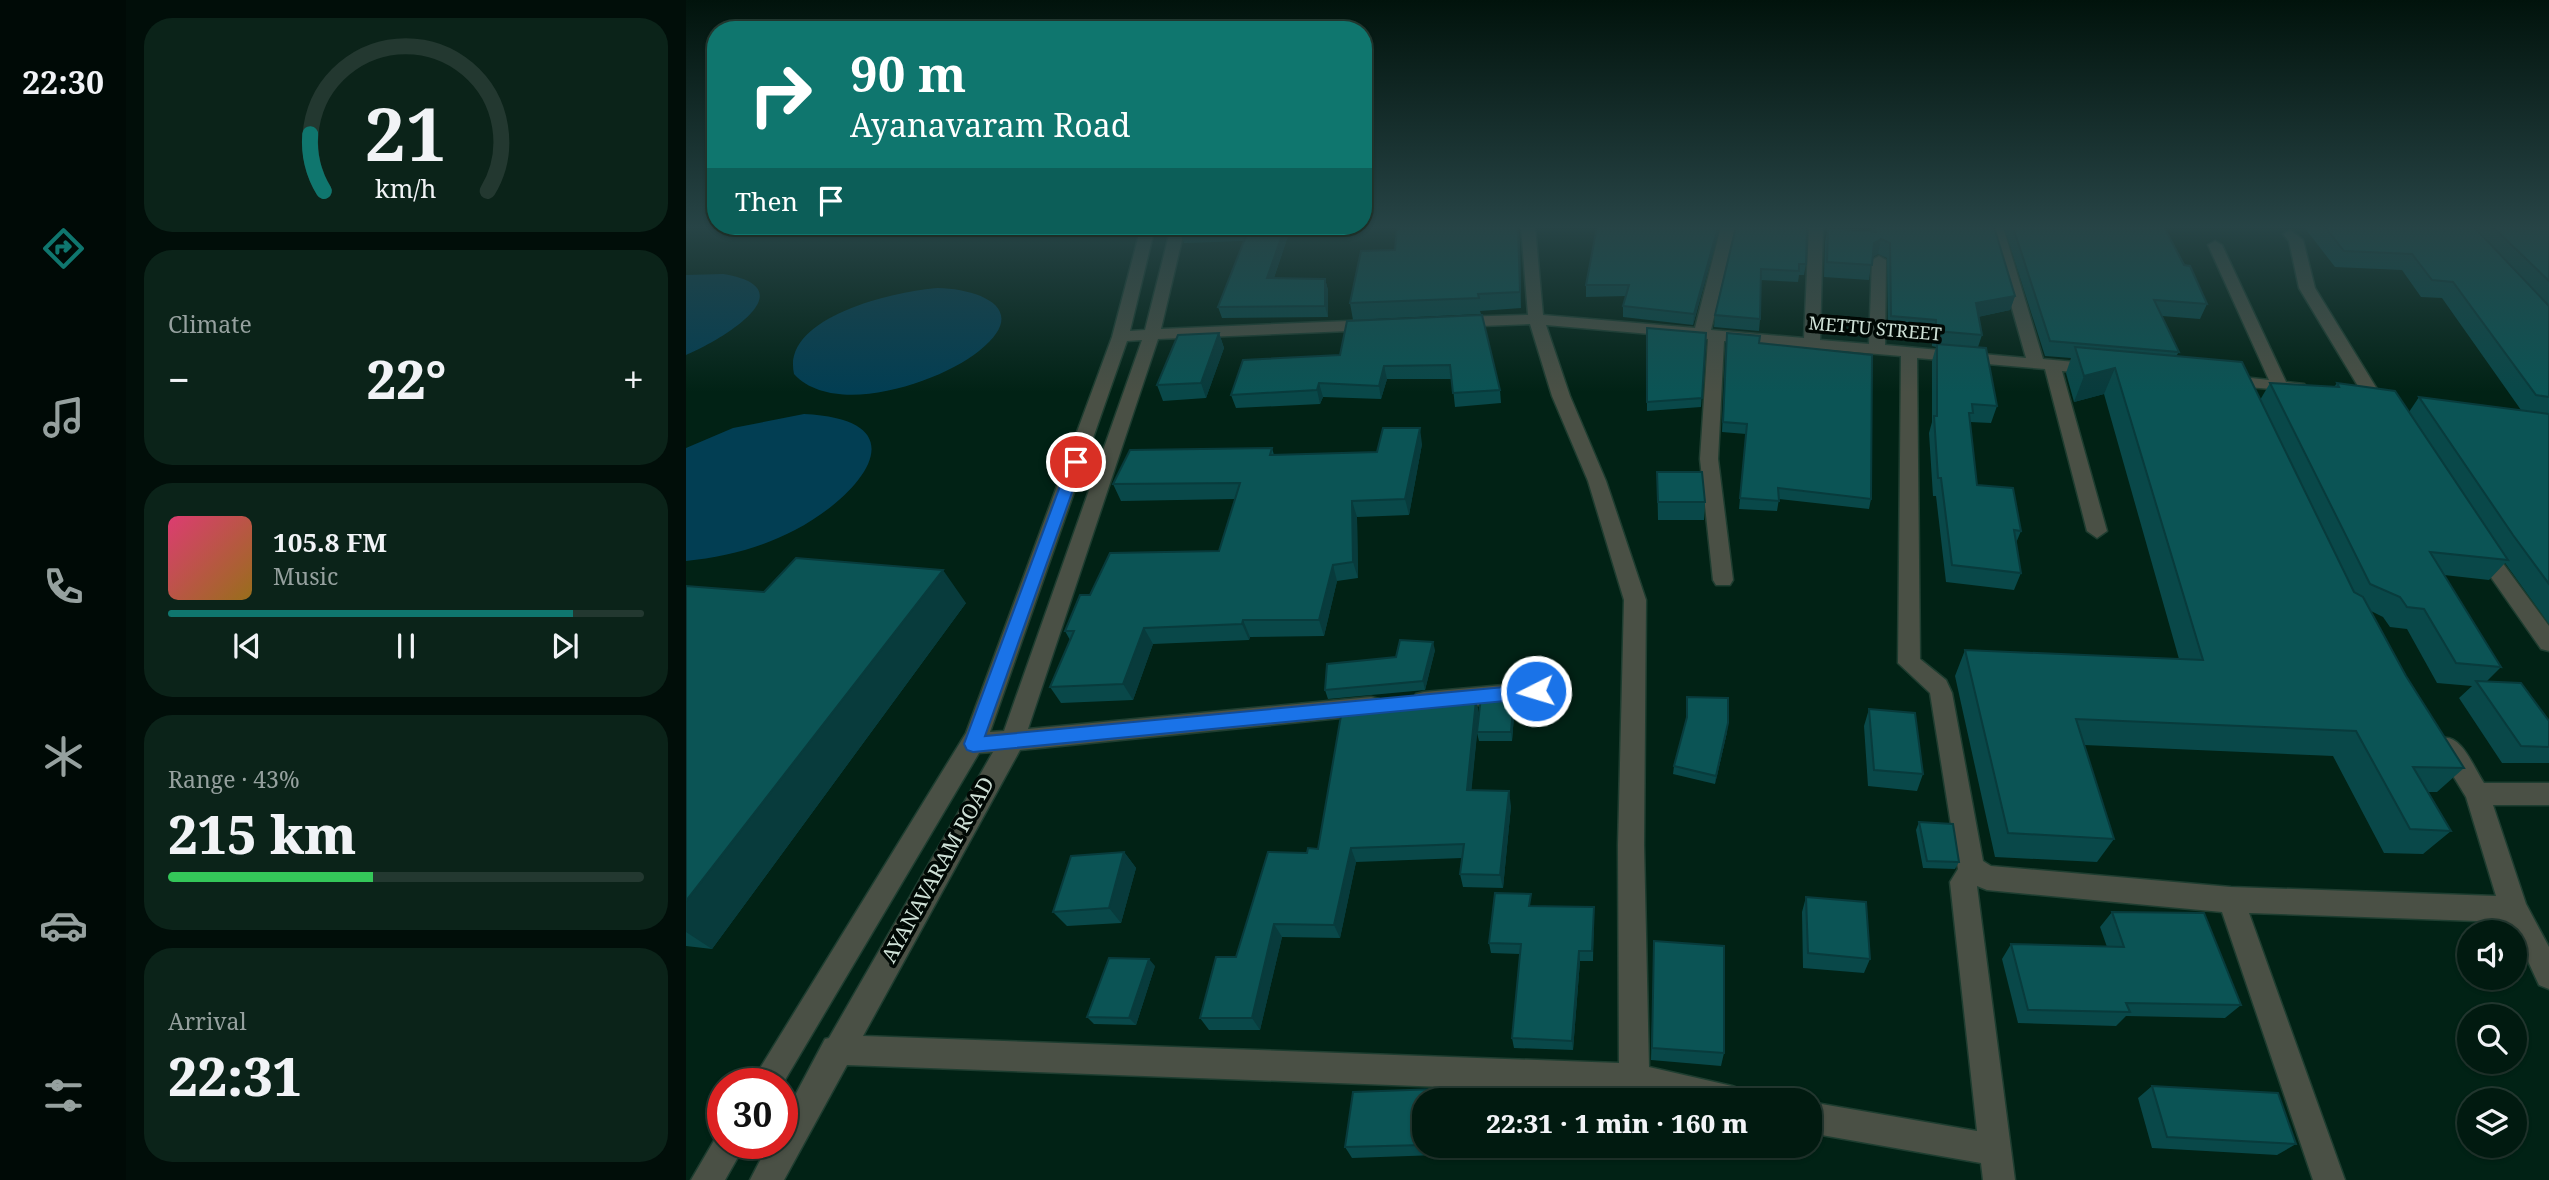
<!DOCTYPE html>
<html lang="en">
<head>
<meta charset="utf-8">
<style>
	:root { --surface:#011a10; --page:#0b2319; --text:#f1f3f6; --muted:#96a19f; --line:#233830; --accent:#0f766e }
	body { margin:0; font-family:"Noto Serif",serif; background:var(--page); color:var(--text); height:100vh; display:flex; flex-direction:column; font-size:26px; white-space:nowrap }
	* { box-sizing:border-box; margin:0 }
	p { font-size:23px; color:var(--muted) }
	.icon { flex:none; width:38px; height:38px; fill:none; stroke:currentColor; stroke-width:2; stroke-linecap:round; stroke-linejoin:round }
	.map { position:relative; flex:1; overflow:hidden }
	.details { display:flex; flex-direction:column; gap:18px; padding:18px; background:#010e09; width:560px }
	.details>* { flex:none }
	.hud { position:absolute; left:21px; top:21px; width:665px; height:214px; border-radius:28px; box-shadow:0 2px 5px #0004,0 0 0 2px var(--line); background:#0f766e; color:#fff; overflow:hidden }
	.controls { position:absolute; left:1771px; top:920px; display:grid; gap:14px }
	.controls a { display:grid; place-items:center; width:70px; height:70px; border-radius:50%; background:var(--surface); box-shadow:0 2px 5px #0004,0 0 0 2px var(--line); font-size:35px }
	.speed { position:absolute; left:21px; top:1068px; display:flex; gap:14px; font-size:35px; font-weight:700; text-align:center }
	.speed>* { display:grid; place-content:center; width:91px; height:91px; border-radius:50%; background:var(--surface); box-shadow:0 2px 5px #0004,0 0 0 2px var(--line); line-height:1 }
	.speed .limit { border:10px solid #d22; background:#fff; color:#111 }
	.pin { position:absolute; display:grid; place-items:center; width:60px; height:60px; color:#fff; margin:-30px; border:4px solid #fff; border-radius:50%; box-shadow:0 2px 7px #0007 }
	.me { position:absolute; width:77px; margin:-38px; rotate:265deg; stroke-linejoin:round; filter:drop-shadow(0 0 5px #0008) }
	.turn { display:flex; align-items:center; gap:24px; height:147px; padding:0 28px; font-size:32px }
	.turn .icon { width:91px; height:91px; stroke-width:2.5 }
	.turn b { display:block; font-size:49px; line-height:60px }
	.then { display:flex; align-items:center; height:66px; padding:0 28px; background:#0003; gap:14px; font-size:26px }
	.big { font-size:52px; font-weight:800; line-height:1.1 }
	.details .widget { flex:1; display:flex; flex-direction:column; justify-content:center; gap:10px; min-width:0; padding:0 24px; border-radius:28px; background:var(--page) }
	.details .dial { align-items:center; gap:0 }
	.dial svg { height:182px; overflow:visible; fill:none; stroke:var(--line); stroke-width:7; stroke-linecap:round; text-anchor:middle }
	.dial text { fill:var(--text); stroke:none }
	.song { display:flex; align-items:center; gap:21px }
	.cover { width:84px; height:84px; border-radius:10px; background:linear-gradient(135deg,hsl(340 70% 55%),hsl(40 70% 35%)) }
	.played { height:7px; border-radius:4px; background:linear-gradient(90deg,var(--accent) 85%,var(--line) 85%) }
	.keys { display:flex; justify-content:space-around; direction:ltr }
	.heat { display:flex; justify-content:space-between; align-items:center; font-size:38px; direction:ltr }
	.charge { height:10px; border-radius:5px; background:linear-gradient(90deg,#34c759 43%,var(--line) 0) }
	.trip { position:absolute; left:726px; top:1088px; width:410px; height:70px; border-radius:28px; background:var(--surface); box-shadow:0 2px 5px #0004,0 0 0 2px var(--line); font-weight:800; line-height:70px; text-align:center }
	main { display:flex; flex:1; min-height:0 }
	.menu { display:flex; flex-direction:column; width:126px; justify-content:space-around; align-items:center; background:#000a06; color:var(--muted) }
	.menu .icon { width:49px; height:49px }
	.menu .current { color:var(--accent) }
	.menu b { font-size:32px; color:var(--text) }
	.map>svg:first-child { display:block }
</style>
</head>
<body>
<main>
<nav class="menu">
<b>22:30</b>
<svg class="icon current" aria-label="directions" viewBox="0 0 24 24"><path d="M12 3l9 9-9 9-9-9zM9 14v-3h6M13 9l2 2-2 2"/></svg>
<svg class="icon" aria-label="music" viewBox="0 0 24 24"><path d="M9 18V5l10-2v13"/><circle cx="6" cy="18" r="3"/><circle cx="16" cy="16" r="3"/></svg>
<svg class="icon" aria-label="phone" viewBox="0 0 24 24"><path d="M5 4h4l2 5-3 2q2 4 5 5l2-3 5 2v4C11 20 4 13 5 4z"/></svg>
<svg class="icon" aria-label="climate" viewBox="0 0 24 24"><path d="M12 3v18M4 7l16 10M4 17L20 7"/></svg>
<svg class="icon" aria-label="car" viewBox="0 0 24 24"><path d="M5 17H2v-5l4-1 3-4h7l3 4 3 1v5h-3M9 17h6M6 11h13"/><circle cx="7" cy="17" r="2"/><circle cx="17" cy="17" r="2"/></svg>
<svg class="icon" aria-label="filters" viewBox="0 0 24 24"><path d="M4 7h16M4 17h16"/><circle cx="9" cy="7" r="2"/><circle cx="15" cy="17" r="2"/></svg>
</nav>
<section class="details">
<div class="widget dial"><svg viewBox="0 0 100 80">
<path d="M14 69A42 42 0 1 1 86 69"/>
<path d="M14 69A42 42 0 0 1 8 44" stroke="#0f766e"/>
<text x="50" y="56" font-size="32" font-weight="700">21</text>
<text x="50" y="72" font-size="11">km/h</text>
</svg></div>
<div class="widget"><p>Climate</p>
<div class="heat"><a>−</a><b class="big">22°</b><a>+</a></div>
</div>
<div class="widget">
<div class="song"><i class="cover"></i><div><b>105.8 FM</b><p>Music</p></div></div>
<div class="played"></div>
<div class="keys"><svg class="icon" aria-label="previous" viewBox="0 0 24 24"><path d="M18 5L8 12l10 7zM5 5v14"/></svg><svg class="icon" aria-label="pause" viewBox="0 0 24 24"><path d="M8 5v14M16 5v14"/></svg><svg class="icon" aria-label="next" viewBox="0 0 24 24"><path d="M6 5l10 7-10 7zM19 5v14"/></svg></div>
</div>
<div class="widget"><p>Range · 43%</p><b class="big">215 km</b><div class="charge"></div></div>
<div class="widget"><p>Arrival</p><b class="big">22:31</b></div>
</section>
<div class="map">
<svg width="1863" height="1180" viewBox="0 0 1863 1180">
	<rect width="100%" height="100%" fill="#012215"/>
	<path fill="#023e53" d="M37,274C124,288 34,341 0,355V275Z
		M252,288C294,289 346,309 293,351C253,383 148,418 108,374C95,316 211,291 252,288Z
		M118,414C239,420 173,497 109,530C75,548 38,557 0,561V448L47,428Z"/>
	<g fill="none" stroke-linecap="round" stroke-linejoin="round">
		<defs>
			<path id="minor" d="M455,227H469L444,331L459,330L485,227H499L475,329L687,320L695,325L687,330L472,339L342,729L685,697L693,699L697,706L693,713L685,715L334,750L177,1036L933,1063L932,845L938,600L902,481L866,396L844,324L769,327L761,322L769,317L842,315L835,227H849L857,315L1009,328L1035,227H1049L1025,330L1118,338L1123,227H1137L1134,340L1183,344L1186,260L1193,256L1200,260L1199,345L1340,358L1303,227H1317L1357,359L1410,364L1418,369L1410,374L1376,371L1421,531L1411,538L1401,531L1359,369L1231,358L1234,659L1260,680L1266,693L1297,861L1305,866L1545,887L1810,896L1780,797L1749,746L1753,739C1775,731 1787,767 1798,783H1863V805H1807L1840,904L1863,947V989L1853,985L1829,933L1820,922L1563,913L1659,1180H1627L1536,912L1301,890L1291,886L1329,1180H1297L1295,1163L1124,1133V1102L1291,1131L1264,882L1272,869L1244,693L1212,663L1215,356L1038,341L1032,459L1047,580L1044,585H1030L1027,580L1014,459L1022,339L860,325L884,396L920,481L960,600L958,845L963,1067L1046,1086L1057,1090L1061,1101H977L948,1094L161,1065L98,1180H64L83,1143H96V1120L139,1039L143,1038L307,752L293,753L96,1085L65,1083L280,733L426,337ZM456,340L318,731L304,732L441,341Z
				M1604,230L1617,240L1629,288L1699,402L1696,406H1684L1613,288L1603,241L1597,234Z
				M1529,241L1536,245L1600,382L1618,384L1621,388L1618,392L1539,385L1531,380L1539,375L1583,380L1522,245Z
				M1795,541L1802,543L1863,626V651L1855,649L1788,553L1785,548L1788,543Z
				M850,682L858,685L861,691L858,697L850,700L738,710L730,708L726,701L730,694L738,692Z
				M37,1130V1143H60L39,1180H5L33,1132Z"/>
		</defs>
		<use href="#minor" stroke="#1e3d30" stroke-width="3"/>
		<use href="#minor" fill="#4a5045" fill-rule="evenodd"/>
	</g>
	<path fill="#094849" d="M496,227H605L588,278L639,279L642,290V317L536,318L532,307L558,241L498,243L494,233Z
		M1034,227L1007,325L937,317V306L940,296L900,297V285Z
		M1050,227L1120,264L1118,275H1113L1112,282L1074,280V319L1073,331L1028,327L1029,315Z
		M1185,227H1308L1329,296L1324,310L1292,317L1296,335L1292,347L1311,406L1305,423L1284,422L1291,485L1335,531L1330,543L1335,573L1328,590L1260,582L1250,496H1247L1243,433L1246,422V361L1250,347L1246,346V335L1202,331L1201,258L1192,254L1186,257L1183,280L1138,277L1139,242L1142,228L1186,232Z
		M1318,227H1478L1521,304L1514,319L1476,316L1493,352L1490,356L1574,400L1584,383L1648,387L1651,383L1723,412L1733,397L1835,410L1756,298L1735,297L1716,270L1649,267L1618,227H1863V624L1819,563L1803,580L1758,575L1815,667L1800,682L1863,721V763H1816L1773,698L1786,686L1751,683L1721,629L1704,627L1697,617L1685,611L1720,676L1778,768L1751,792H1742L1765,831L1737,854L1698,853L1647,756L1398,745L1428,839L1411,862L1309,857L1269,676L1279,650L1493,659L1418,394L1388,402L1380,373L1385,358L1359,356Z
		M834,242L835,308L794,311L795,314L667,320L664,303L709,250Z
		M796,315L814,390L815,403L769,407L766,379H701L695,399L637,397L634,404L550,408L545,395L654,355Z
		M961,328L1020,333L1015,407L961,411Z
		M533,333L538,348L520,398L477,401L471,385Z
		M1040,343H1073L1185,499L1183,509L1093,499L1091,511L1053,509L1060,434L1036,432Z
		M736,444L723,515L671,517L672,578L651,581L638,636L564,637L563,640L467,644L447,700L375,703L364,687L384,640L379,631L404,595L533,551L549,499L435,501L427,484L586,448L588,455L691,452Z
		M971,472L1019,502L1018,520H972Z
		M0,586L78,592L280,603L26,949L0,946Z
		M749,650L739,690L642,699L639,690L710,657Z
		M828,694L829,703L826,741H793L791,733L785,791L825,806L817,888L777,887L774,874L776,858L670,862L654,938L596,937L574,1030H523L514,1018L550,957L621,853L632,849L790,700L793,715Z
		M1001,697L1041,732L1029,784L987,774L988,766L1001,719Z
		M1183,709L1237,774L1231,791L1182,786L1178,726Z
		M1233,822L1273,862L1269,869L1237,868L1230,830Z
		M438,852L450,868L435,923L381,926L367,912Z
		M1120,897L1184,959L1178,973L1117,968L1116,912Z
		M846,906L908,917L907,961H894L887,1050L828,1048L826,1038L834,954L805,953L803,943Z
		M1426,912L1555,1005L1539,1018L1440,1016L1430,1026L1332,1023L1316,959L1325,944L1421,947L1414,927Z
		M968,941L1038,1053L1035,1066L965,1060Z
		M469,966L450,1025L408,1024L401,1017Z
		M1466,1086L1610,1144L1591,1155L1466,1148L1452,1098Z
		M738,1101V1146H752V1155L666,1158L659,1147Z"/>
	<path fill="#083b3c" d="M599,227H605L584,289L581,278Z
		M832,227L834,242L835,308L834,292Z
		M1032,227H1034L1007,325L1008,314Z
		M1195,239L1192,254L1185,258L1188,243Z
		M639,279L642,290V317L639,306Z
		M1329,296L1324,310L1286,318L1290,303Z
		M533,333L538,348L520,398L515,383Z
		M698,366L701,379L695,399L693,386Z
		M1429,368L1418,394L1388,402L1398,376Z
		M633,383L637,397L634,404L631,390Z
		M734,428L736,444L723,515L719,499Z
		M666,501L671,517L672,578L667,562Z
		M647,565L651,581L638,636L633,620Z
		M257,570L280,603L26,949L0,932V901Z
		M557,620L564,637L563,640L556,624Z
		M458,628L467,644L447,700L437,684Z
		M747,642L749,650L739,690L737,681Z
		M828,694L829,703L826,741L825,732Z
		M790,700L793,715L784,805L781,790Z
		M1042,723L1041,732L1029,784L1030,776Z
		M823,791L825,806L817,888L814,875Z
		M665,848L670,862L654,938L648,925Z
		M438,852L450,868L435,923L423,908Z
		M588,924L596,937L574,1030L566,1018Z
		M893,951L894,961L887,1050L886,1041Z
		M463,959L469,966L450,1025L443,1018Z
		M751,1089L756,1101H750Z
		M747,1146H752V1155Z"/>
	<path fill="#0b5455" stroke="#083b3c" stroke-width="2" d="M496,227H599L581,278L639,279V306L532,307L562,231L494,233Z
		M711,227H832L834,292L792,294L793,298L664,303L675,251L709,250Z
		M911,227H1032L1008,314L937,306L943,285H900Z
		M1050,227H1116V228L1121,229L1120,264H1113V271L1075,269L1074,319L1029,315Z
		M1189,227H1308L1329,296L1290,303L1296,335L1250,331V320L1205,316L1204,243L1195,239L1188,243L1186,265L1141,262L1142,228L1190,232Z
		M1327,227H1478L1498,265L1504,266L1521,304L1468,300L1493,352L1364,341Z
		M1639,227H1788L1863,306V397L1850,395L1767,282L1746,280L1726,254L1658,251Z
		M1807,227H1863V281Z
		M796,315L814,390L767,393L764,365L698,366L693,386L633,383L631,390L545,395L557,360L654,355L661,321Z
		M961,328L1020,333L1016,398L961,402Z
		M533,333L515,383L471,385L492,335Z
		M1041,333L1074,336L1073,343L1186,355L1185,499L1092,488L1093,501L1054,498L1061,424L1037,422Z
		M1251,344L1300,348L1311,406L1286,404L1287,413H1283L1291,485L1327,488L1335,531L1328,530L1335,573L1266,565L1255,478H1252L1248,416H1251Z
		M1389,347L1556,362L1668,592L1677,597L1720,676L1778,768L1727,767L1765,831L1724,829L1670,731L1390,719L1428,839L1322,833L1279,650L1517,660L1429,368L1398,376Z
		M1584,383L1653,387L1651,383L1709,391L1822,560L1744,552L1815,667L1770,663L1738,609L1721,607L1714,597L1684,584Z
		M1733,397L1863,414V584L1827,535Z
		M697,428H734L719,499L666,501L667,562L647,565L633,620H557L556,624L458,628L437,684L364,687L388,631H379L394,595H404L424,553L533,551L554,483L427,484L444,450L586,448L584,455L691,452Z
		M971,472H1016L1019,502H972Z
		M110,558L257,570L0,901V586L78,592Z
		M714,640L747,642L737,681L639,690L641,664L710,657Z
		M1790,681L1835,683L1863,721V747L1835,746Z
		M828,694L825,732H791L795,697Z
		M730,697L790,700L781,790L823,791L814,875L774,874L778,844L665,848L648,925L588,924L566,1018H514L530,957H550L582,852L621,853L622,848L632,849L657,704Z
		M1001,697L1042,698V723L1030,776L988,766L1001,717Z
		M1183,709L1229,713L1237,774L1188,770Z
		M1233,822L1267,824L1273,862L1241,861Z
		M438,852L423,908L367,912L385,856Z
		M809,893L845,894L843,906L908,907L906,951H893L886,1041L826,1038L835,944L803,943Z
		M1120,897L1180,902L1184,959L1122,953Z
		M1426,912L1518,913L1555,1005L1440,1003L1444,1012L1342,1010L1325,944L1438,947Z
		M968,941L1038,946V1053L966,1048Z
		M423,958L463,959L443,1018L401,1017Z
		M1466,1086L1592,1093L1610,1144L1481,1137Z
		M751,1089L750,1101H738V1145L659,1147L667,1092Z"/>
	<linearGradient id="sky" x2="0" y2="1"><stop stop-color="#01130c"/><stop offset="0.58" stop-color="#274446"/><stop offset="1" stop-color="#274446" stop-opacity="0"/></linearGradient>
	<rect width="1863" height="392" fill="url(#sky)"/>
	<path fill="#1a73e8" stroke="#114b97" stroke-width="2" d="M390,457L397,462L299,736L850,684L859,691L850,698L287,752L281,750L278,744L383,462Z"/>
	<g text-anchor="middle" stroke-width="7" stroke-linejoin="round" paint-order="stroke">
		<g font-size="18" fill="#cfe1d7" stroke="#010905">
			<text transform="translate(1189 329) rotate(5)" y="6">METTU STREET</text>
		</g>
		<g font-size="21" fill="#cfe1d7" stroke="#010905">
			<text transform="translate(252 870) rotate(-61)" y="7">AYANAVARAM ROAD</text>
		</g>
	</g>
</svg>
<div class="controls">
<a><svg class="icon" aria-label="sound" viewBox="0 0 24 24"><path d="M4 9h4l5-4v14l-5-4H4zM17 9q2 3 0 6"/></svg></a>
<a><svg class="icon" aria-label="search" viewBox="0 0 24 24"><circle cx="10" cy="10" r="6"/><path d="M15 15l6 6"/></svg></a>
<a><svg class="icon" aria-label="layers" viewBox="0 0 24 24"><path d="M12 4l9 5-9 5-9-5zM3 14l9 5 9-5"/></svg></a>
</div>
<div class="speed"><div class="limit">30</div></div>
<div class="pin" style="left:390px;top:462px;background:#d93025"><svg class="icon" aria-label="arrive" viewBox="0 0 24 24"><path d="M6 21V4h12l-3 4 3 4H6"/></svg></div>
<svg class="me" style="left:850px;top:691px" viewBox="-20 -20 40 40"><circle r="17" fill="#1a73e8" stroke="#fff" stroke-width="3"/><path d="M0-11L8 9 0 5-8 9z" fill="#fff"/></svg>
<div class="trip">22:31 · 1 min · 160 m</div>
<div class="hud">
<div class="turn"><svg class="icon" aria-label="right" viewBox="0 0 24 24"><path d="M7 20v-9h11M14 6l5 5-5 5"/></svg><div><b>90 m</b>Ayanavaram Road</div></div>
<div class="then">Then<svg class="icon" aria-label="arrive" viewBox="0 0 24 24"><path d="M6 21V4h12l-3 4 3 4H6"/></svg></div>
</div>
</div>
</main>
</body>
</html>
